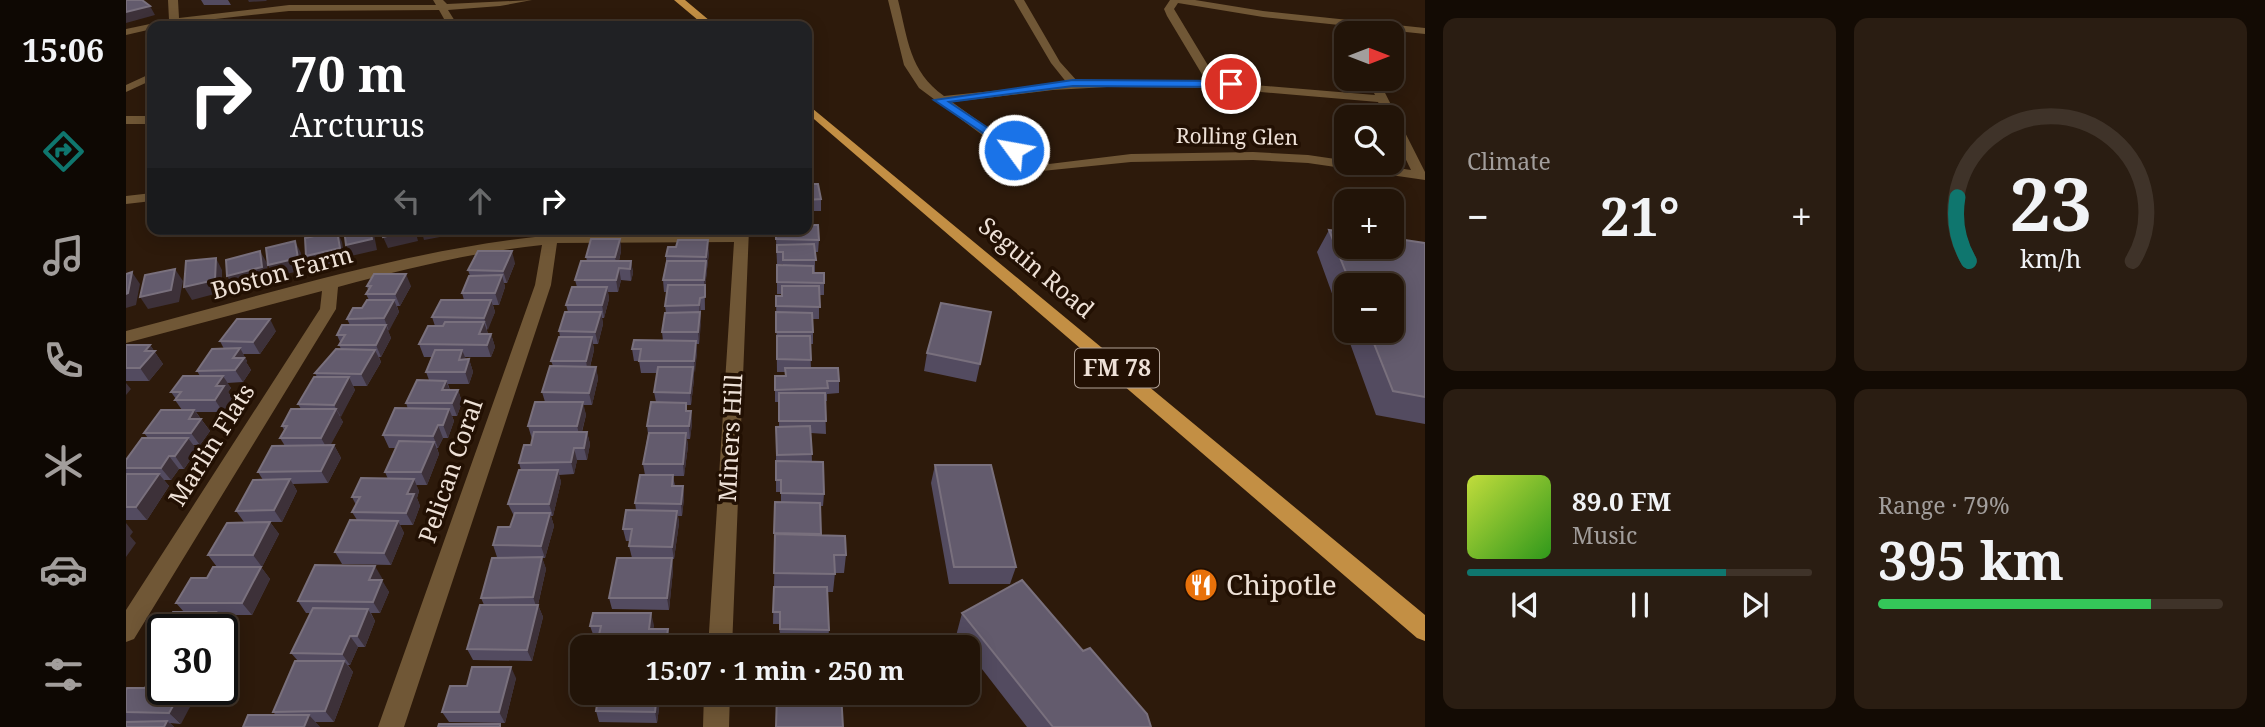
<!DOCTYPE html>
<html lang="en">
<head>
<meta charset="utf-8">
<style>
	:root { --surface:#221408; --page:#2a1d12; --text:#f1f3f6; --muted:#a29e9c; --line:#3f3329; --accent:#0f766e }
	body { margin:0; font-family:"Noto Serif",serif; background:var(--page); color:var(--text); height:100vh; display:flex; flex-direction:column; font-size:26px; white-space:nowrap }
	* { box-sizing:border-box; margin:0 }
	p { font-size:23px; color:var(--muted) }
	.icon { flex:none; width:38px; height:38px; fill:none; stroke:currentColor; stroke-width:2; stroke-linecap:round; stroke-linejoin:round }
	.map { position:relative; flex:1; overflow:hidden }
	.sheet { display:flex; flex-direction:column; gap:18px; padding:18px; background:#130b04; width:840px }
	.sheet>* { flex:none }
	.banner { position:absolute; left:21px; top:21px; width:665px; height:214px; border-radius:14px; box-shadow:0 4px 18px #0003,0 0 0 2px var(--line); background:#202124; color:#fff; overflow:hidden }
	.needle { width:46px; rotate:90deg }
	.tools { position:absolute; left:1208px; top:21px; display:grid; gap:14px }
	.tools a { display:grid; place-items:center; width:70px; height:70px; border-radius:14px; background:var(--surface); box-shadow:0 4px 18px #0003,0 0 0 2px var(--line); font-size:35px }
	.speed { position:absolute; left:21px; top:614px; display:flex; gap:14px; font-size:35px; font-weight:700; text-align:center }
	.speed>* { display:grid; place-content:center; width:91px; height:91px; border-radius:50%; background:var(--surface); box-shadow:0 4px 18px #0003,0 0 0 2px var(--line); line-height:1 }
	.speed .limit { border:4px solid #111; border-radius:10px; background:#fff; color:#111 }
	.pin { position:absolute; display:grid; place-items:center; width:60px; height:60px; color:#fff; margin:-30px; border:4px solid #fff; border-radius:50%; box-shadow:0 2px 7px #0007 }
	.me { position:absolute; width:77px; margin:-38px; rotate:302deg; stroke-linejoin:round; filter:drop-shadow(0 0 5px #0008) }
	.turn { display:flex; align-items:center; gap:24px; height:147px; padding:0 28px; font-size:32px }
	.turn .icon { width:91px; height:91px; stroke-width:2.5 }
	.turn b { display:block; font-size:49px; line-height:60px }
	.lanes { display:flex; align-items:center; height:66px; padding:0 28px; background:#0003; justify-content:center; gap:35px; direction:ltr }
	.lanes .off { opacity:.35 }
	.big { font-size:52px; font-weight:700; line-height:1.1 }
	.sheet .tile { flex:1; display:flex; flex-direction:column; justify-content:center; gap:10px; min-width:0; padding:0 24px; border-radius:14px; background:var(--page) }
	.sheet .dial { align-items:center; gap:0 }
	.dial svg { height:182px; overflow:visible; fill:none; stroke:var(--line); stroke-width:7; stroke-linecap:round; text-anchor:middle }
	.dial text { fill:var(--text); stroke:none }
	.song { display:flex; align-items:center; gap:21px }
	.cover { width:84px; height:84px; border-radius:10px; background:linear-gradient(135deg,hsl(70 70% 55%),hsl(110 70% 35%)) }
	.played { height:7px; border-radius:4px; background:linear-gradient(90deg,var(--accent) 75%,var(--line) 75%) }
	.keys { display:flex; justify-content:space-around; direction:ltr }
	.heat { display:flex; justify-content:space-between; align-items:center; font-size:38px; direction:ltr }
	.charge { height:10px; border-radius:5px; background:linear-gradient(90deg,#34c759 79%,var(--line) 0) }
	.sheet .tiles { flex:1; display:grid; gap:18px; grid-template-columns:repeat(2,1fr) }
	.trip { position:absolute; left:444px; top:635px; width:410px; height:70px; border-radius:14px; background:var(--surface); box-shadow:0 4px 18px #0003,0 0 0 2px var(--line); font-weight:700; line-height:70px; text-align:center }
	main { display:flex; flex:1; min-height:0 }
	.tabs { display:flex; flex-direction:column; width:126px; justify-content:space-around; align-items:center; background:#0e0803; color:var(--muted) }
	.tabs .icon { width:49px; height:49px }
	.tabs .selected { color:var(--accent) }
	.tabs b { font-size:32px; color:var(--text) }
	.map>svg:first-child { display:block }
</style>
</head>
<body>
<main>
<nav class="tabs">
<b>15:06</b>
<svg class="icon selected" aria-label="directions" viewBox="0 0 24 24"><path d="M12 3l9 9-9 9-9-9zM9 14v-3h6M13 9l2 2-2 2"/></svg>
<svg class="icon" aria-label="music" viewBox="0 0 24 24"><path d="M9 18V5l10-2v13"/><circle cx="6" cy="18" r="3"/><circle cx="16" cy="16" r="3"/></svg>
<svg class="icon" aria-label="phone" viewBox="0 0 24 24"><path d="M5 4h4l2 5-3 2q2 4 5 5l2-3 5 2v4C11 20 4 13 5 4z"/></svg>
<svg class="icon" aria-label="climate" viewBox="0 0 24 24"><path d="M12 3v18M4 7l16 10M4 17L20 7"/></svg>
<svg class="icon" aria-label="car" viewBox="0 0 24 24"><path d="M5 17H2v-5l4-1 3-4h7l3 4 3 1v5h-3M9 17h6M6 11h13"/><circle cx="7" cy="17" r="2"/><circle cx="17" cy="17" r="2"/></svg>
<svg class="icon" aria-label="filters" viewBox="0 0 24 24"><path d="M4 7h16M4 17h16"/><circle cx="9" cy="7" r="2"/><circle cx="15" cy="17" r="2"/></svg>
</nav>
<div class="map">
<svg width="1299" height="727" viewBox="0 0 1299 727">
	<rect width="100%" height="100%" fill="#2d1a0b"/>
	<g fill="none" stroke-linecap="round" stroke-linejoin="round">
		<path fill="#705736" fill-rule="evenodd" d="M42,0H52L53,18L163,5H310L307,0H317L321,4L406,0L374,6L322,10L332,26H322L313,10L163,11L26,26V29L0,35V29L43,20Z
			M762,0H772C782,39 783,71 818,96L941,83L925,63L888,0H898L934,62L952,82L1080,81L1041,16L1038,9L1044,0H1069L1137,11L1299,28V34L1137,17L1052,3L1048,9L1092,82L1249,95L1241,79H1252L1299,172V180L1182,163L1127,160L1005,162L916,171L867,143L793,88L778,65ZM981,87L1089,88L1252,102L1260,117H1265V129L1285,170L1182,155L1127,152L1005,154L923,164L875,137L826,102L927,90Z
			M26,73V80L0,92V85Z
			M0,116H26V124H0Z
			M26,193V201L0,204V196Z
			M419,229H433L432,234H608L609,229H623L606,648H582L608,242L431,243L425,285L278,727H252L409,285L416,245C347,252 279,269 212,287L210,309L8,639L0,642V610L194,309L196,291L0,343V331C136,296 279,250 418,236Z
			M578,693H604L603,727H577Z"/>
		<path fill="#c38f44" fill-rule="evenodd" d="M548,0H559L590,26H579Z
			M681,104L1299,615V641L1291,638L681,113Z"/>
	</g>
	<path fill="#534b60" fill-rule="evenodd" d="M75,0H102L105,5H78Z
		M681,184L695,199V211H683L684,225L693,240L692,252H689V272H687L698,283V295H693V319H687V344H684L685,368L713,381V393L701,394V401H699L700,434L685,433L686,462L698,494L697,506H694L695,535L720,555L718,573H709L707,592H701L703,630L702,641L654,636L653,624H647L649,546L648,533L655,502V492H650V427H653V402H649V376H659V372H651L650,296H656V294H651V282L657,266V264H651L650,239L654,229H681Z
		M1203,230L1299,243V424L1250,415L1191,252ZM1220,285H1265V331H1220Z
		M494,239L495,251L493,261H505L507,273L505,281L495,280L492,292H482L483,299L478,318H476L477,324L472,344H467L468,350L464,367H470L472,379L466,405H457L460,415L456,432H461L464,444L461,460H451L448,474L433,475L435,482L427,516H425L428,526L419,558H416L420,569L412,605L417,617L406,661L347,660L341,649L358,605L355,598L388,557H371L367,545L384,527L388,516L382,504L395,470L393,463L405,445L407,439H406L402,426L419,402L416,392L427,366L425,361L434,337L433,331L442,312L440,305L451,287L449,280L461,261L460,257Z
		M583,252L579,286V310H575L573,344H570L571,353L568,373V379L565,405H561V411H565L566,423L564,439H561L562,446L558,476H547L549,486H557L558,498L556,516H552L553,523L548,559H546L547,570L543,610L486,609L483,598L506,558L503,546L504,541H500L497,529L510,510L509,503L519,475L517,464L522,434L521,426L530,402L528,392L531,373H515L513,361H508L506,349L537,341L536,332L540,313L539,306L541,292H538L537,280L540,262V256Z
		M389,263L381,283H378L379,287L373,305H367L369,312L361,330L362,334H365L369,347L365,357H339L340,360L343,359L347,372L343,384H322L324,390H332L336,402L331,416H326L328,421L322,438H317L312,448H311L313,454L301,485H290L293,491L291,498L294,506L287,525H274L278,533L265,565L216,564L209,552L231,520L226,512L230,505L226,497L262,479L259,472L270,448H263L257,435L282,409L280,403L303,380L300,372L306,357H298L293,344L309,326L306,317L338,300L336,293L344,276L342,270Z
		M241,286H285L274,306H271L273,312L262,331L265,338L255,357H253L255,362L241,386H227L229,390L214,417L217,422L204,445H208L215,458L202,483L167,484L171,491L156,522H144L153,534L136,567H91L82,555L118,522L110,511L137,480L132,472L159,446L154,438L158,430L156,426L175,409L172,404L191,377L189,373L215,349L213,345L214,342L211,335L224,325L221,319L236,308L243,300L240,294L242,290Z
		M150,331L134,354H117L121,361L120,362L125,370L117,382L101,383L105,388L102,392L106,398L97,412H70L84,431L74,445H67L71,450L58,469H53L45,480H38L43,486L21,520H0V460L22,438L18,433L56,410L49,400L50,399L45,392L74,376L71,371L98,349L94,341Z
		M0,345H24L37,364L23,381H0Z
		M801,353L854,364L850,382L798,371Z
		M809,465L890,567L884,584H823L805,483Z
		M87,567H135L144,579L126,615H93L100,624L96,632V630H37V666H33L21,655L47,612H58L50,603L65,578H81Z
		M256,578L255,580L263,592L254,613H245L249,621L239,647H232L224,665H222L227,672L208,722H189L194,727L150,715L147,712L172,661L165,653L185,613H180L172,601Z
		M836,613L1025,727H901L842,651V648H839L830,636Z
		M528,625L527,629H542L544,641L543,648H470L472,637H468L464,626Z
		M390,678L379,723L323,722L316,712L341,686Z
		M19,688L55,724L44,723L48,727H0V690Z
		M473,693H535L531,723L473,722L470,711Z"/>
	<path fill="#3d3139" d="M122,0H141L140,1L123,2Z
		M24,6L29,15L0,23V12Z
		M683,157V169H681V158Z
		M244,229H247L251,250L225,256L220,245Z
		M289,229L292,241L262,248L257,237Z
		M295,229H311L314,237L298,240Z
		M312,229H324V230L313,232Z
		M332,229H352L333,232Z
		M211,231L216,242L219,260L186,268L180,256Z
		M494,239L495,251L491,269L489,257Z
		M582,240L583,252L581,269L580,257Z
		M169,241L175,253L177,270L148,277L142,265Z
		M134,251L141,263L142,279L108,288L101,276Z
		M386,251L389,263L381,283L377,271Z
		M90,258L96,270V292L66,300L58,287Z
		M505,261L507,273L505,281L504,269Z
		M580,261L581,273L579,286V310L578,280Z
		M493,268L495,280L492,292L490,280Z
		M49,269L57,281L53,302L22,309L14,297Z
		M6,272L14,284L10,305L0,308V294Z
		M280,274L285,286L274,306L269,294Z
		M376,275L379,287L373,305L369,293Z
		M481,287L483,299L478,318L476,305Z
		M574,298L575,325L573,344L572,332Z
		M268,300L273,312L263,331L258,318Z
		M365,300L369,312L362,330L358,318Z
		M475,312L477,324L472,344L469,332Z
		M144,319L150,331L134,354L127,342Z
		M358,322L362,334H353Z
		M260,325L265,338L255,357L250,345Z
		M365,334L369,347L365,357L361,345Z
		M466,337L468,350L462,374L460,361Z
		M570,341L571,353L569,373L568,361Z
		M24,345L37,364L23,381L14,368L19,351Z
		M114,348L121,361L120,362L125,370L117,382L109,370L107,358Z
		M249,350L255,362L241,386L235,374Z
		M336,350L341,362L337,372L333,360Z
		M343,359L347,372L343,384L339,372Z
		M470,367L472,379L466,405L463,393Z
		M567,367L568,379L565,405L564,393Z
		M97,376L105,388L102,392L106,398L97,412L89,400L90,386Z
		M223,377L229,390L215,417L208,405Z
		M320,381L325,393L316,390Z
		M0,383L5,389L0,395Z
		M332,390L336,402L331,416L326,403Z
		M457,402L460,415L454,438L451,426Z
		M210,409L217,422L202,450L195,438Z
		M323,409L328,421L322,438L317,425Z
		M68,410L84,431L74,445L65,433L63,419Z
		M565,411L566,423L564,439L563,426Z
		M312,425L317,438L312,448L307,436Z
		M461,432L464,444L461,460L458,448Z
		M560,433L562,446L558,476L557,464Z
		M62,438L71,450L58,469L49,456Z
		M308,442L313,454L301,485L295,472Z
		M208,445L215,458L202,483L195,471Z
		M448,448L451,460L448,474L445,462Z
		M43,456L53,469L45,480L35,468Z
		M432,470L435,482L427,516L423,504Z
		M33,474L43,486L21,520L10,507Z
		M164,479L171,491L156,522L148,510Z
		M288,479L293,491L291,498L294,506L287,525L280,513L281,494Z
		M557,486L558,498L556,516L555,504Z
		M551,511L553,523L548,559L546,547Z
		M424,513L428,526L419,558L415,546Z
		M272,521L278,533L265,565L258,553Z
		M144,522L153,534L136,567L127,555Z
		M0,523L7,532L4,536L10,543L0,557Z
		M416,557L420,569L411,609L407,597Z
		M546,558L547,570L543,610L541,598Z
		M249,566L256,578L250,592L243,580Z
		M135,567L144,579L126,615L116,603Z
		M256,580L263,592L254,613L247,602Z
		M412,605L417,617L406,661L401,650Z
		M242,609L249,621L239,647L231,636Z
		M90,612L100,624L96,632V630H80Z
		M525,613L528,625L526,640L523,629Z
		M542,629L544,641L543,648H539Z
		M224,636L232,647L224,665L216,654Z
		M218,661L227,672L208,722L199,711Z
		M385,667L390,678L379,723L373,712Z
		M56,690H73L55,724L43,713Z
		M531,693H535L531,723L529,712Z
		M183,715L194,727H178Z
		M41,721L48,727H38Z"/>
	<path fill="#635b6d" stroke="#79707d" stroke-width="2" d="M0,0H16L24,6L0,12Z
		M681,184H692L695,199L681,200Z
		M681,203H682L684,219H681Z
		M681,225H692L693,240L650,239V231H658V229H681Z
		M218,229H244L246,239L220,245Z
		M255,229H288L257,237Z
		M1203,230L1220,232V247H1265V238L1299,243V397L1267,391L1243,331H1265V285H1225Z
		M211,231L214,248L180,256L179,238Z
		M465,239H494L489,257H460Z
		M552,240H582L580,257L540,256L542,247H550Z
		M169,241L172,258L142,265L140,248Z
		M688,244L690,260H657V252H651V245Z
		M134,251L136,267L101,276L100,260Z
		M352,251H386L377,271L342,270Z
		M90,258L89,280L58,287L60,261Z
		M455,261H505L504,269L493,268L490,280H449Z
		M541,261H580L578,280H537Z
		M651,265L687,266V273H698V283L651,282Z
		M49,269L45,290L14,297L19,275Z
		M6,272L2,293L0,294V274Z
		M248,274H280L269,294H240L245,286H241Z
		M376,275L369,293H336L343,276Z
		M542,285H579V297L574,298L573,305L539,306Z
		M656,286H693L694,307L650,306V296H656Z
		M446,287H481L476,305H440Z
		M241,300H268L258,318L221,319L227,308H236Z
		M315,300H365L358,318L306,317Z
		M815,303L865,312L854,364L801,353Z
		M439,312H475L469,332L433,331Z
		M574,312L572,332H536L539,313Z
		M650,312L686,313L687,332H650Z
		M111,319H144L127,342L94,341Z
		M319,322H358L353,334H365L361,345L293,344L302,326H317Z
		M216,325H260L250,345H213L219,335H211Z
		M651,336H684L685,360L651,359Z
		M433,337H466L460,361H425Z
		M508,340L570,341L568,361H513L515,349H506Z
		M0,345H24L19,351H29L14,368H0Z
		M114,348L107,358H118L109,370L71,371L86,349Z
		M210,349L249,350L235,374L189,373Z
		M309,350H336L333,360L343,359L339,372H300Z
		M424,366L470,367L463,393L416,392Z
		M532,367H567L564,393L528,392Z
		M659,368H712L713,381H701L702,388L649,390V376H660Z
		M57,376H97L90,386H98L89,400H49L55,392H45Z
		M188,377H223L208,405L172,404Z
		M291,380L320,381L316,390H332L326,403H280Z
		M653,393H699L700,421H653Z
		M409,402H457L451,426H402Z
		M525,402L560,403V411H565L563,426H521Z
		M269,408L323,409L317,425H312L307,436L257,435Z
		M165,409H210L195,438H154L161,426H156Z
		M35,410H68L63,419H75L65,433H18Z
		M684,426L686,454L651,455L650,427Z
		M408,432H461L458,448H448L445,462L393,463L398,445H405Z
		M523,433H560L557,464H517Z
		M16,438H62L49,456H43L35,468H0V460Z
		M273,441L308,442L295,472H259Z
		M208,445L195,471L132,472L146,446Z
		M650,461L697,462L698,494L655,493V480H650Z
		M809,465H865L890,567H828Z
		M393,470H432L423,504H382Z
		M0,474H33L10,507H0Z
		M514,475H547L546,486H557L555,504L509,503Z
		M235,478L288,479L281,494H288L280,513L226,512L234,497H226Z
		M164,479L148,510L110,511L127,480Z
		M649,502L694,503L695,534L648,533Z
		M500,510L551,511L546,547L503,546L506,529H497Z
		M389,513H424L415,546L367,545L372,527H384Z
		M224,520L272,521L258,553L209,552Z
		M144,522L127,555H82L101,523Z
		M649,534L719,536L720,555H708L709,574L648,573Z
		M416,557L407,597L355,598L366,558Z
		M491,558H546L541,598H483Z
		M189,565L249,566L243,580H256L247,602L172,601Z
		M87,567H135L116,603H50L65,578H81Z
		M896,580L957,651L964,648L1021,714L1025,727H927L836,613Z
		M648,587H701L703,630L654,629V612H647Z
		M354,605H412L401,650L341,649Z
		M187,608L242,609L231,636H224L216,654L165,653Z
		M47,612H90L80,630H37V655H21Z
		M467,613H525L523,629H542L539,648H470L475,626H464Z
		M648,636L699,637V648H648Z
		M169,661H218L199,711L147,712Z
		M31,667H37V690H56L43,713L0,712V690L1,688H19Z
		M346,667H385L373,712H316L324,686H341Z
		M473,693H531L529,712L470,711Z
		M651,693H715L717,727H650Z
		M122,715H183L178,727H117Z
		M41,721L38,727H0V722Z
		M313,724H374V727H312Z"/>
	<path fill="#1a73e8" stroke="#114b97" stroke-width="2" d="M947,80L1105,81L1110,84L1105,87L947,86L823,102L892,148V153L888,154L808,100Z"/>
	<defs>
		<symbol id="restaurant-disc" viewBox="-11 -11 22 22"><circle r="9.5" fill="#e8710a" stroke="#221003"/><path d="M-5-6h1v4h1v-4h1v4h1v-4h1v5L-1.5 .5V6h-2V.5L-5-1ZM5-6V6H3V1.5H1.5Q1.5-4 5-6Z" fill="#fff"/></symbol>
	</defs>
	<g fill-rule="evenodd">
		<use href="#restaurant-disc" x="1056" y="566" width="38" height="38"/>
	</g>
	<g text-anchor="middle" stroke-width="7" stroke-linejoin="round" paint-order="stroke">
		<g font-size="21" fill="#eee1d7" stroke="#221003">
			<text transform="translate(1111 137) rotate(1)" y="7">Rolling Glen</text>
		</g>
		<rect fill="#221003" stroke="#b1a297" stroke-width="2" x="949" y="348.5" width="84" height="39" rx="5"/>
		<g font-size="23" font-weight="bold" fill="#eee1d7">
			<text x="991" y="376">FM 78</text>
		</g>
		<g font-size="24" fill="#eee1d7" stroke="#221003">
			<text transform="translate(910 268) rotate(40)" y="8">Seguin Road</text>
			<text transform="translate(156 273) rotate(-15)" y="8">Boston Farm</text>
			<text transform="translate(605 438) rotate(-87)" y="8">Miners Hill</text>
			<text transform="translate(86 445) rotate(-58)" y="8">Marlin Flats</text>
			<text transform="translate(325 471) rotate(-71)" y="8">Pelican Coral</text>
		</g>
		<g font-size="28" fill="#eee1d7" stroke="#221003" text-anchor="start">
			<text x="1100" y="595">Chipotle</text>
		</g>
	</g>
</svg>
<div class="tools">
<a><svg class="needle" viewBox="-14 -14 28 28"><path d="M0-13l5 13h-10z" fill="#e53935"/><path d="M0 13l5-13h-10z" fill="#a29e9c"/></svg></a>
<a><svg class="icon" aria-label="search" viewBox="0 0 24 24"><circle cx="10" cy="10" r="6"/><path d="M15 15l6 6"/></svg></a>
<a>+</a>
<a>−</a>
</div>
<div class="speed"><div class="limit">30</div></div>
<div class="pin" style="left:1105px;top:84px;background:#d93025"><svg class="icon" aria-label="arrive" viewBox="0 0 24 24"><path d="M6 21V4h12l-3 4 3 4H6"/></svg></div>
<svg class="me" style="left:888px;top:150px" viewBox="-20 -20 40 40"><circle r="17" fill="#1a73e8" stroke="#fff" stroke-width="3"/><path d="M0-11L8 9 0 5-8 9z" fill="#fff"/></svg>
<div class="trip">15:07 · 1 min · 250 m</div>
<div class="banner">
<div class="turn"><svg class="icon" aria-label="right" viewBox="0 0 24 24"><path d="M7 20v-9h11M14 6l5 5-5 5"/></svg><div><b>70 m</b>Arcturus</div></div>
<div class="lanes"><svg class="icon off" aria-label="left" viewBox="0 0 24 24"><path d="M17 20v-9H6M10 6l-5 5 5 5"/></svg><svg class="icon off" aria-label="ahead" viewBox="0 0 24 24"><path d="M12 20V5M6 11l6-6 6 6"/></svg><svg class="icon" aria-label="right" viewBox="0 0 24 24"><path d="M7 20v-9h11M14 6l5 5-5 5"/></svg></div>
</div>
</div>
<section class="sheet">
<div class="tiles">
<div class="tile"><p>Climate</p>
<div class="heat"><a>−</a><b class="big">21°</b><a>+</a></div>
</div>
<div class="tile dial"><svg viewBox="0 0 100 80">
<path d="M14 69A42 42 0 1 1 86 69"/>
<path d="M14 69A42 42 0 0 1 9 41" stroke="#0f766e"/>
<text x="50" y="56" font-size="32" font-weight="700">23</text>
<text x="50" y="72" font-size="11">km/h</text>
</svg></div>
<div class="tile">
<div class="song"><i class="cover"></i><div><b>89.0 FM</b><p>Music</p></div></div>
<div class="played"></div>
<div class="keys"><svg class="icon" aria-label="previous" viewBox="0 0 24 24"><path d="M18 5L8 12l10 7zM5 5v14"/></svg><svg class="icon" aria-label="pause" viewBox="0 0 24 24"><path d="M8 5v14M16 5v14"/></svg><svg class="icon" aria-label="next" viewBox="0 0 24 24"><path d="M6 5l10 7-10 7zM19 5v14"/></svg></div>
</div>
<div class="tile"><p>Range · 79%</p><b class="big">395 km</b><div class="charge"></div></div>
</div>
</section>
</main>
</body>
</html>
